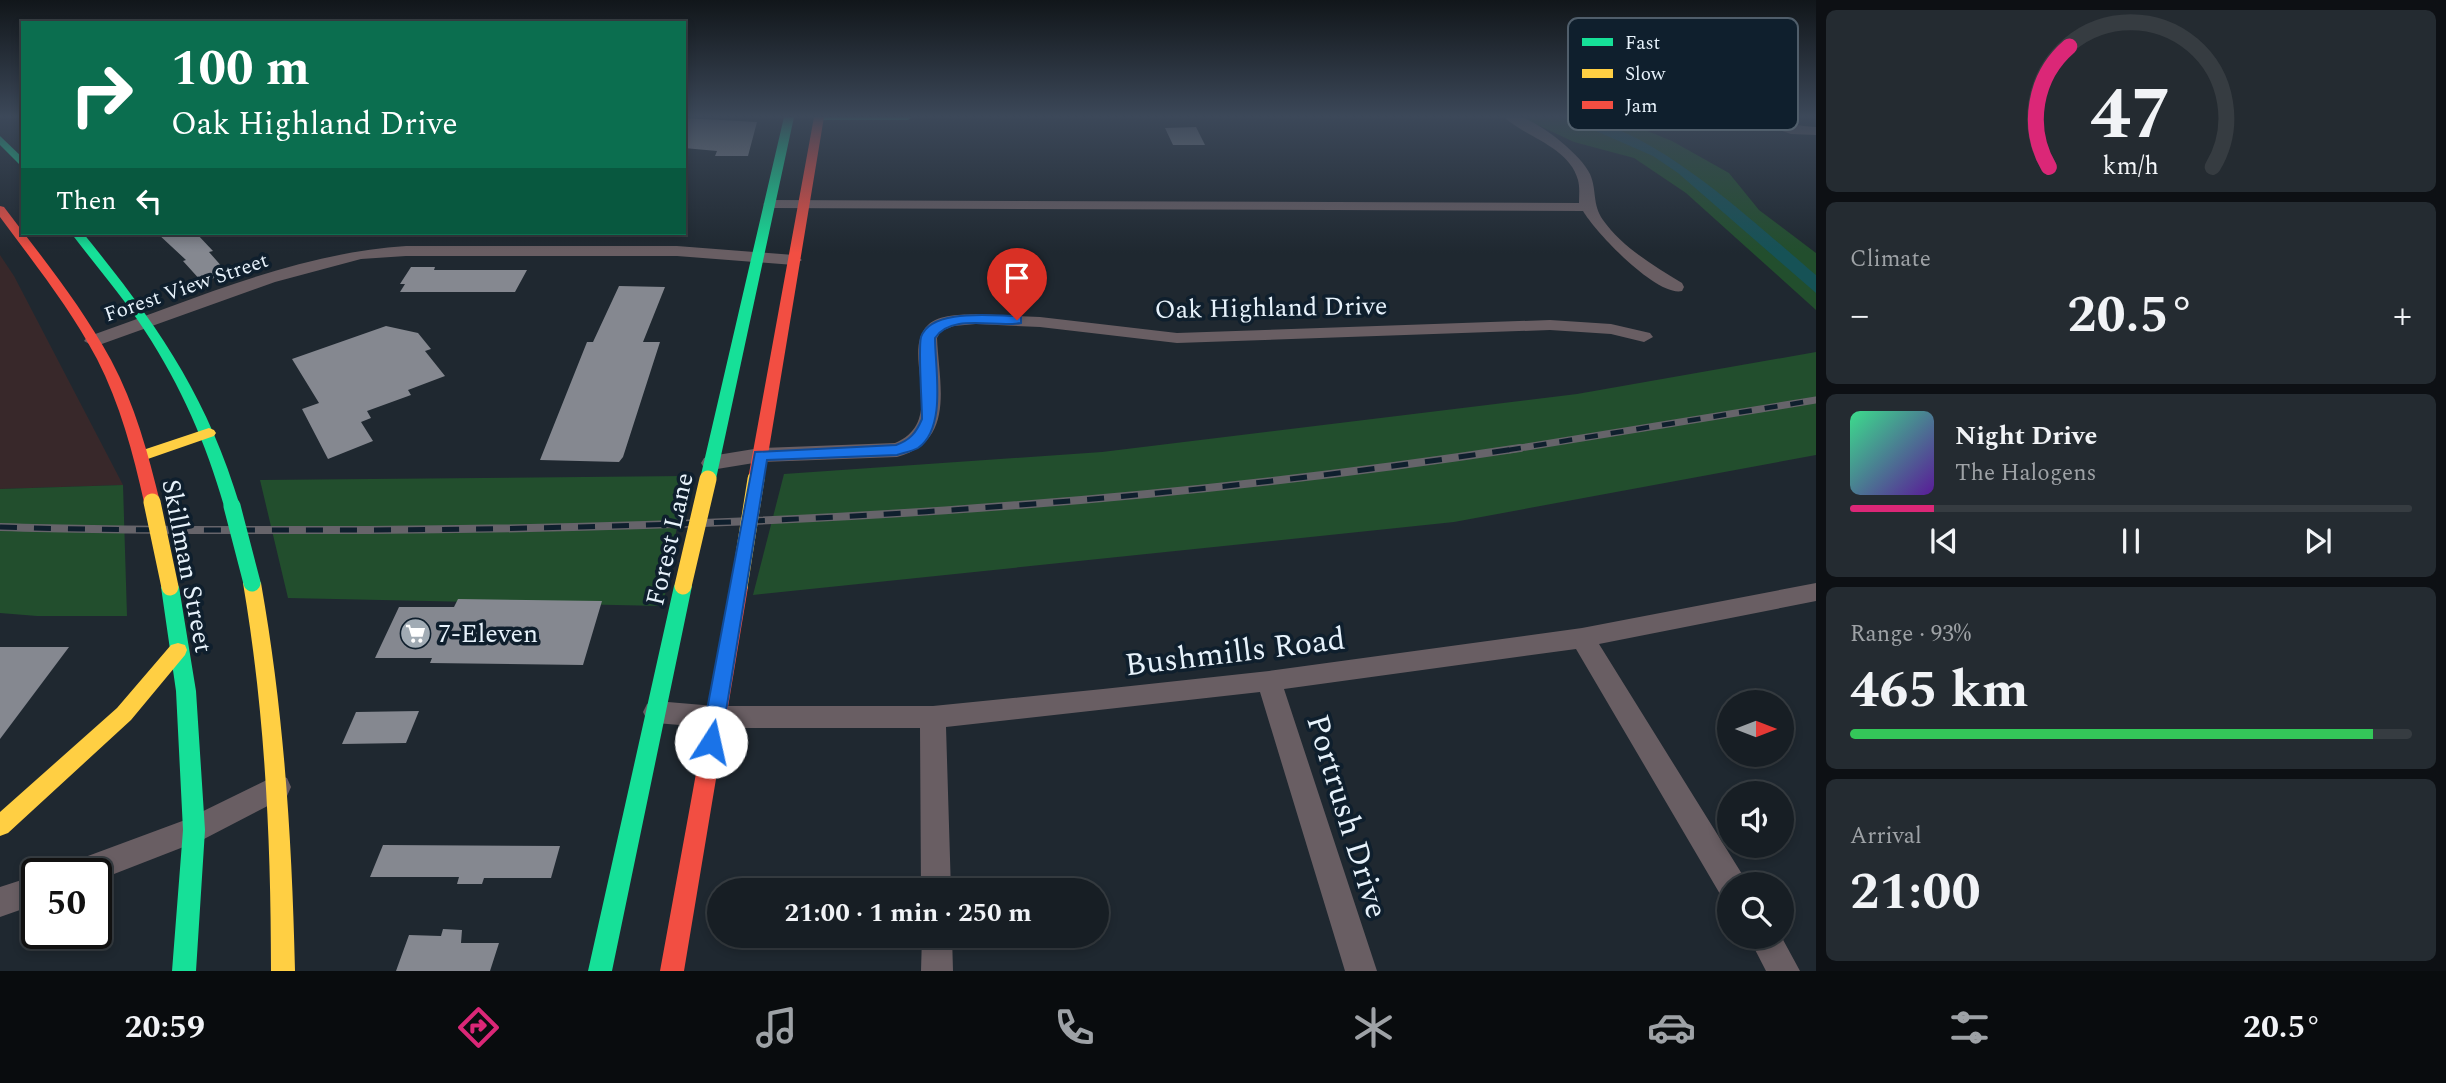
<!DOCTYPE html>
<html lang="en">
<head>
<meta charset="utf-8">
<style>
	:root { --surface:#171e24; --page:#242b31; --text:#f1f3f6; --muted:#9ea2a6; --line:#363c41; --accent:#db2777 }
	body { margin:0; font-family:Spectral,serif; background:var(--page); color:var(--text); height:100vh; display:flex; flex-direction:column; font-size:26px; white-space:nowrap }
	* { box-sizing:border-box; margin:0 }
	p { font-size:23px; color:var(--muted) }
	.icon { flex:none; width:38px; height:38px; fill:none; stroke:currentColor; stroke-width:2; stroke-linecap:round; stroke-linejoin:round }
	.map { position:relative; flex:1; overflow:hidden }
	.panel { display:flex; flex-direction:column; gap:10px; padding:10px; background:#0d1014; width:630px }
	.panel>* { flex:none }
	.hud { position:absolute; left:21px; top:21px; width:665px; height:214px; border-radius:0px; box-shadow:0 4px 10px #0003,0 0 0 2px var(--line); background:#0b6e4f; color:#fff; overflow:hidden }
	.needle { width:46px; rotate:90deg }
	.fabs { position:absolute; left:1717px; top:690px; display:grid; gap:14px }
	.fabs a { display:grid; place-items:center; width:77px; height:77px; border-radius:50%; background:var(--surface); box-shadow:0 4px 10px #0003,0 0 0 2px var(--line); font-size:35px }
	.speed { position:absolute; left:21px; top:858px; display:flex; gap:14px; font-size:35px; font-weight:700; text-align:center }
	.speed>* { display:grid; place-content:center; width:91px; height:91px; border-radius:50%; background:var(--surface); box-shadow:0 4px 10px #0003,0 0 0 2px var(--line); line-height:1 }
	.speed .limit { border:4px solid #111; border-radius:10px; background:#fff; color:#111 }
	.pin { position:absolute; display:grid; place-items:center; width:60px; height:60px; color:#fff; margin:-72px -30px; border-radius:50% 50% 50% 0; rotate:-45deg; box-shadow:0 0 7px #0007 }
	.pin .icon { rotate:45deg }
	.me { position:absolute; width:77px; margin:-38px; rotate:10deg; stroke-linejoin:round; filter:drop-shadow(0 0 5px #0008) }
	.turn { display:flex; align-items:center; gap:24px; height:147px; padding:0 35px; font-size:32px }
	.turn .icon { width:91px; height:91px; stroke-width:2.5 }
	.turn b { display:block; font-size:49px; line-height:60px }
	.then { display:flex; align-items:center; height:66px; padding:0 35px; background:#0003; gap:14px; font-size:26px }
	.big { font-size:52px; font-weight:700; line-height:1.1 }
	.panel .tile { flex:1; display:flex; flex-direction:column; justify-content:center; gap:10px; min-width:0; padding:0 24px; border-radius:10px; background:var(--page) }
	.panel .dial { align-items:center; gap:0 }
	.dial svg { height:182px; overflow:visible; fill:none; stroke:var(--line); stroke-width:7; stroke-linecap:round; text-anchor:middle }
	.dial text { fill:var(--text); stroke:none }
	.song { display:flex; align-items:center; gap:21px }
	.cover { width:84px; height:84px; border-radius:10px; background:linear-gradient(135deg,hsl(150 70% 55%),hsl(270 70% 35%)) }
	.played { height:7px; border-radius:4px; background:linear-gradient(90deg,var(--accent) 15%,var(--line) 15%) }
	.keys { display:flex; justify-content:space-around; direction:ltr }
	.heat { display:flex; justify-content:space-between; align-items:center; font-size:38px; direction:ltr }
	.charge { height:10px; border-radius:5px; background:linear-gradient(90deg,#34c759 93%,var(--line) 0) }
	.trip { position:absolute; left:707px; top:878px; width:402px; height:70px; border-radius:35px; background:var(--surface); box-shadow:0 4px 10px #0003,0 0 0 2px var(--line); font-weight:700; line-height:70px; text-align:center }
	.tab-bar { display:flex; height:112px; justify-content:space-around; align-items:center; background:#090c0e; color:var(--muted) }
	.tab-bar .icon { width:49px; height:49px }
	.tab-bar .selected { color:var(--accent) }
	.tab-bar b { font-size:32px; color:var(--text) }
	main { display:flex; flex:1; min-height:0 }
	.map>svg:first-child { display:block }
</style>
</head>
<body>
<main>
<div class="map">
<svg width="1816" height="971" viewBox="0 0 1816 971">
	<rect width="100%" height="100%" fill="#1f2830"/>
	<path fill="#38282a" d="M0,255L14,276L123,485L0,489Z"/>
	<path fill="#224e2d" d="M1521,117H1613L1672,141L1729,173L1759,210L1816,253V310L1686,193L1634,158L1574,142Z
		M1816,352V455L1454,522L753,595L784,474L1102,452L1577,394Z
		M686,476L663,606L288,598L260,480Z
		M123,485L127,616H37L0,613V489Z"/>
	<path fill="#165256" d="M1564,117C1645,117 1755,224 1816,275V293L1678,173L1653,156Z"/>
	<path fill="#858890" d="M684,118L757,122L748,156H715L717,151L684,148Z
		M1196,127L1205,145H1173L1165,128Z
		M157,233H196L213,251L209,252L224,269L221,270L224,275L202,282L183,261L186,260Z
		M411,267H435L434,270H527L515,292H400L405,284H400Z
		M619,286L665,287L643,342H660L623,457L619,462L540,460L587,342H593Z
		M386,326L418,333L431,349L425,351L445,376L408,390L411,395L367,411L371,418L361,422L373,441L328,459L302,409L319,403L292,359Z
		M458,599L602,601L583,665L430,663L432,658H375L399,607H454Z
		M0,647H69L0,739Z
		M419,711L406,743L342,744L356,712Z
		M383,845L560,846L551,878H484L482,884H457L459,877H370Z
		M443,929L462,930L461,943H499L490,971H396L409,935L441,936Z"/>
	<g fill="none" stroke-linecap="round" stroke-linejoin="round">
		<path fill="#695e63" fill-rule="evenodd" d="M1504,117C1509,117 1515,116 1520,117C1541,123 1581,155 1590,174C1597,190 1592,204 1603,220C1622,247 1654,266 1682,283L1684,287L1682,291C1657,297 1596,233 1583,211L770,208L763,204L770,200L1579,203C1579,195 1580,188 1578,180C1569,147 1527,138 1504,117Z
			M1741,117C1767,117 1790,126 1816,127V135L1791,134Z
			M406,246H677L794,255L802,260L794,265L677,256H406L361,259L275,282L99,345L93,346L84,341L87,337C190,301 296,253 406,246Z
			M976,314L1040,317L1177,333L1550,320L1611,324L1650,333L1653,337L1644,342L1611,334L1550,330L1177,343L1040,327L976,324L954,326L941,331L937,338C939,385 956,441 897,457L760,462L711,470L704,468L701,463L704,458L711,456L760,448L895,443C949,421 899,352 928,325C939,314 962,315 976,314Z
			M1816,583V601L1599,644L1742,874L1746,884H1729V898L1720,894L1576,649L1284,689L1377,971H1345L1260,692L946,727L951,891H921L920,728H715L656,723L647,720L643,712L647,704L656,701L715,706H933L1103,689L1269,671L1582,628Z
			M277,775L287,778L291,787L287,796L204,839L96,881V873H64L69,863L185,820Z
			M37,875V904L0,917V887Z
			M922,936H952L953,971H921Z
			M1748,936H1781L1800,971H1766Z"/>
		<path fill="#16e098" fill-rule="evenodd" d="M784,117H794L716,479L708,484L700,479Z
			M820,117H912L908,120H824Z
			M0,136L23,158V168L0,145Z
			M71,233H83C156,323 206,393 240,506L238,510H226L224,506C206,443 181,386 145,331C123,297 96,266 71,233Z
			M683,579L689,581L692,586L612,971H588L674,586L677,581Z
			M170,580L176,582L179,587L196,691L205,830L196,971H172L183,830L176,691L161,587L164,582Z"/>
		<path fill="#ffcf43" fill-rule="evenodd" d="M209,428L214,430L216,433L214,436L142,461L134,456L137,452Z
			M252,576L258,578L261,583C284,712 292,840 295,971H271C271,841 265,712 243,583L246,578Z
			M178,643L185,645L187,650L185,655L131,720L8,833L0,836V812L117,708L171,645Z"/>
		<path fill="#f24e42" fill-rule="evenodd" d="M814,117H824L764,479L756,484L748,479Z
			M0,206L4,207C41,256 81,305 111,360C135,405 148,453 160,502L158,506L152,508L144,502C133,453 120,404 97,359C70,308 34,263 0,217Z
			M739,580L745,582L748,587L684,971H660L730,587L733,582Z"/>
		<defs>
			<path id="rail-far1" d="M1508,450L1816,400"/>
			<path id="rail" d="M0,527C122,531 245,530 368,530C757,528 1134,507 1520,448"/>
		</defs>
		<use href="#rail-far1" stroke="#66646a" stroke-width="7"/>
		<use href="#rail" stroke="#66646a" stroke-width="8"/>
		<use href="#rail-far1" stroke="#0f1f2d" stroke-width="4.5" stroke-dasharray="13" stroke-linecap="butt"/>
		<use href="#rail" stroke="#0f1f2d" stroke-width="5" stroke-dasharray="17" stroke-linecap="butt"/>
		<path stroke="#16e098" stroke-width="17" d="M232,506L252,583"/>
		<path stroke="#ffcf43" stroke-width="17" d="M152,502L170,587
			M683,586L708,479
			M739,587L756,479"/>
	</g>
	<linearGradient id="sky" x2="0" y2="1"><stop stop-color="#11161a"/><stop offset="0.46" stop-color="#3c4859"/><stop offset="1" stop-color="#3c4859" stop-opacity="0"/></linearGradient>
	<rect width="1816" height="253" fill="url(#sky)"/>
	<path fill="#1a73e8" stroke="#114b97" stroke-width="2" d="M1017,316L1021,317V323C995,328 952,313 935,338C935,369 947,428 918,448C913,451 903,453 897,455L767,460L721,742L718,748L711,750L704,748L701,742L755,452L896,445C910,440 916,433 922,419C922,403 918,349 921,337C931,308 992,316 1017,316Z"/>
	<defs>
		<symbol id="supermarket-disc" viewBox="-11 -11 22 22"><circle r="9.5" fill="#a1abb4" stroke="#0f1f2d"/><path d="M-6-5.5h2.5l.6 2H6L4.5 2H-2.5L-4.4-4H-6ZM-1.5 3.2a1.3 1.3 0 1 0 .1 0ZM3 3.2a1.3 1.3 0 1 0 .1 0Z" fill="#fff"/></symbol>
	</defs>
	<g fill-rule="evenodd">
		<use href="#supermarket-disc" x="398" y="616" width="35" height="35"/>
	</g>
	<g text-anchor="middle" stroke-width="7" stroke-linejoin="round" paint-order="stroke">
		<g font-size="21" fill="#e7f2fb" stroke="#0f1f2d">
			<text transform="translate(186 287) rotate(-19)" y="7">Forest View Street</text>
		</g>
		<g font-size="26" fill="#e7f2fb" stroke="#0f1f2d">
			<text transform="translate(1271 307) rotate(-1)" y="9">Oak Highland Drive</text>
			<text transform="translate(669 539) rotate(-77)" y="9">Forest Lane</text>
			<text transform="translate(188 566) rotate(79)" y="9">Skillman Street</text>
		</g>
		<g font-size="26" fill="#e7f2fb" stroke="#0f1f2d" text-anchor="start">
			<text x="438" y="642">7-Eleven</text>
		</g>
		<g font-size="32" fill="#e7f2fb" stroke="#0f1f2d">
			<text transform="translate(1235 651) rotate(-7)" y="11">Bushmills Road</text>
			<text transform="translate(1348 816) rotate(73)" y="11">Portrush Drive</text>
		</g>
	</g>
	<rect x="1568" y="18" width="230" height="112" rx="10" fill="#0f1f2d" stroke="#505e6b" stroke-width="2"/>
	<rect x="1582" y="38" width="31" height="8" fill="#16e098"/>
	<rect x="1582" y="69" width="31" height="9" fill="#ffcf43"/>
	<rect x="1582" y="101" width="31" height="8" fill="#f24e42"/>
	<g font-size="19" fill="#e7f2fb">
		<text x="1625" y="49">Fast</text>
		<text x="1625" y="80">Slow</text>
		<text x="1625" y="112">Jam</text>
	</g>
</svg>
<div class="fabs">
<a><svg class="needle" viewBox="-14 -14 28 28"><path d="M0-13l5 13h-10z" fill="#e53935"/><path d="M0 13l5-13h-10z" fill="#9ea2a6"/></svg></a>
<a><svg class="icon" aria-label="sound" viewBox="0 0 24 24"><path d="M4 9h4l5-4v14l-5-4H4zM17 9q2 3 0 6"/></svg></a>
<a><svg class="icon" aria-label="search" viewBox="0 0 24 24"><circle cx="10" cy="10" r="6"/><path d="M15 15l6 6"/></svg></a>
</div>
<div class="speed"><div class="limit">50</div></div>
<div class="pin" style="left:1017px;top:320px;background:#d93025"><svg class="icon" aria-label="arrive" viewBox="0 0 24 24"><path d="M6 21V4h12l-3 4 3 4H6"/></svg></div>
<svg class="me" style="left:711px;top:742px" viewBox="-20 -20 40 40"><circle r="19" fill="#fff"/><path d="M0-13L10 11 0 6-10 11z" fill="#1a73e8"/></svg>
<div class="trip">21:00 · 1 min · 250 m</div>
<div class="hud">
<div class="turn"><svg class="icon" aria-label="right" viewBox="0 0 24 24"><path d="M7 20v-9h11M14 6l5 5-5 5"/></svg><div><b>100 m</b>Oak Highland Drive</div></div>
<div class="then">Then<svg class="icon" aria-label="left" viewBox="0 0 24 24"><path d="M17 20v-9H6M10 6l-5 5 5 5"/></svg></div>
</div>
</div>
<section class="panel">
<div class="tile dial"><svg viewBox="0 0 100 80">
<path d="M14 69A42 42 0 1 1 86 69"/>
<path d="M14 69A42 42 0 0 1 23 16" stroke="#db2777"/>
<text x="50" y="56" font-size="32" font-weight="700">47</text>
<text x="50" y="72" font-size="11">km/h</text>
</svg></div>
<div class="tile"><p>Climate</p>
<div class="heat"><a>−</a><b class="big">20.5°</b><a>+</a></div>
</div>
<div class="tile">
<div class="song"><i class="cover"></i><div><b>Night Drive</b><p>The Halogens</p></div></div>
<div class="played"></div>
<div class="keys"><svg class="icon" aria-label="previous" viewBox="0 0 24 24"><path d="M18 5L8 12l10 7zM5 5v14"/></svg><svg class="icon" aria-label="pause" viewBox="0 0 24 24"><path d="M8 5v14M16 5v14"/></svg><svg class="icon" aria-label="next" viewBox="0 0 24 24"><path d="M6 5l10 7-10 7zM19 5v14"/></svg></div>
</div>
<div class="tile"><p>Range · 93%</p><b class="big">465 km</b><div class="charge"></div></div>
<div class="tile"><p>Arrival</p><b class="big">21:00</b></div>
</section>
</main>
<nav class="tab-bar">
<b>20:59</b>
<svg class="icon selected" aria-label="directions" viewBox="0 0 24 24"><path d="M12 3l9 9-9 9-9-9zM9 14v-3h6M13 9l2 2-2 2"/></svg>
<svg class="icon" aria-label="music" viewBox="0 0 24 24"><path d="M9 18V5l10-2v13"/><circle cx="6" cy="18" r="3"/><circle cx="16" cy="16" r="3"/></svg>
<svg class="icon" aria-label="phone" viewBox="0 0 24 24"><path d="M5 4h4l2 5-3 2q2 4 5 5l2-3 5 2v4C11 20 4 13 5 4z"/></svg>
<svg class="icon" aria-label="climate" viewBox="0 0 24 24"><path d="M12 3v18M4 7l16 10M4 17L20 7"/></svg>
<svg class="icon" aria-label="car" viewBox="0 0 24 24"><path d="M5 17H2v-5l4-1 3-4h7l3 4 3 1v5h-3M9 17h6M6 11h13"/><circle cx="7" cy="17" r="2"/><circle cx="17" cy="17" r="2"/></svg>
<svg class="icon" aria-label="filters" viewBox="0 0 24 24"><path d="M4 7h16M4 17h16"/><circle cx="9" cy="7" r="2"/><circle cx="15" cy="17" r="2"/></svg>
<b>20.5°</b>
</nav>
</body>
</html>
